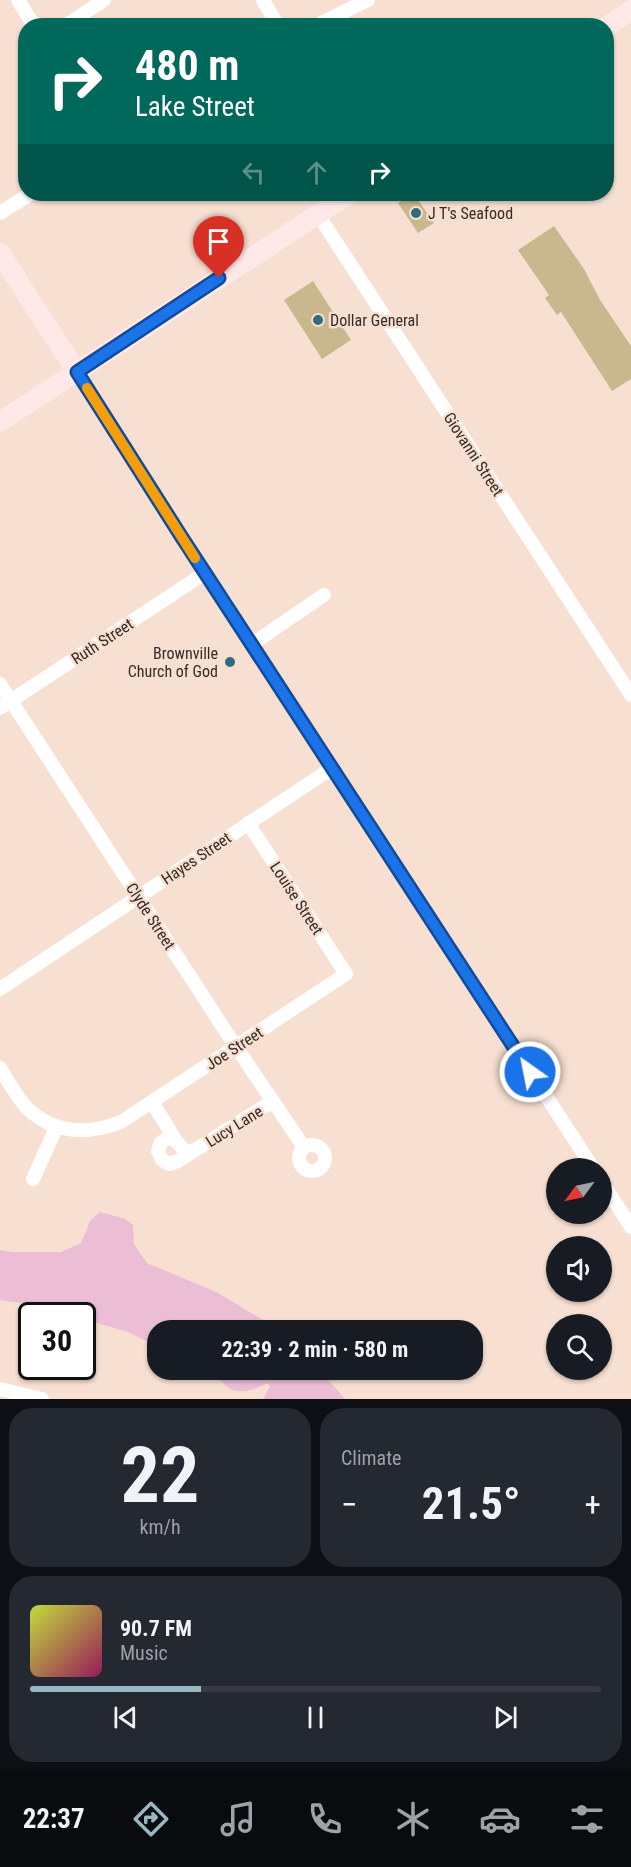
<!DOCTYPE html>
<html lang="en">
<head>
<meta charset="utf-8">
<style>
	:root { --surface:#171b24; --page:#242831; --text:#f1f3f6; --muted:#9ea1a6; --line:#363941; --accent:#9ab6c2 }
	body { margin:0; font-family:"Roboto Condensed",sans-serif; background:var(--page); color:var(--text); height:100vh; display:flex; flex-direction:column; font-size:22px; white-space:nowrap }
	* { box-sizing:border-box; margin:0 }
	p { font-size:20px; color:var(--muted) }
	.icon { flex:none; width:33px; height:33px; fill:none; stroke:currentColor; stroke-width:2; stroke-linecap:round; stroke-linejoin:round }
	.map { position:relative; height:1399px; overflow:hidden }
	.sheet { display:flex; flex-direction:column; gap:9px; padding:9px; background:#0d0f14; flex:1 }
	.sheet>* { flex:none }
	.top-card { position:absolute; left:18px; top:18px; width:596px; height:183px; border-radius:24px; box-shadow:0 2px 4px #0004; background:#00695c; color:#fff; overflow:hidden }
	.needle { width:39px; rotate:237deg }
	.fabs { position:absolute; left:546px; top:1158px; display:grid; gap:12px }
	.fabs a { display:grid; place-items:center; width:66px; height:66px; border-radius:50%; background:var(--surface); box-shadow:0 2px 4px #0004; font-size:30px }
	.speed { position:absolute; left:18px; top:1302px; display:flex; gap:12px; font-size:30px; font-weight:700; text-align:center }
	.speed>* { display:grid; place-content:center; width:78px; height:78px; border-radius:50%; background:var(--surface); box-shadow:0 2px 4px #0004; line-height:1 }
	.speed .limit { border:3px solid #111; border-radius:9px; background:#fff; color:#111 }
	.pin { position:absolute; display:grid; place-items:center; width:51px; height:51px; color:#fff; margin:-62px -26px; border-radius:50% 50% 50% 0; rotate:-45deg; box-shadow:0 0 6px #0007 }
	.pin .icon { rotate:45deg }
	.me { position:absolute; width:66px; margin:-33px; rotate:327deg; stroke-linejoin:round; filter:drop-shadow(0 0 4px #0008) }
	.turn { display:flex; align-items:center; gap:21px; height:126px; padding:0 18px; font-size:27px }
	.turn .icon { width:78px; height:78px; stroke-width:2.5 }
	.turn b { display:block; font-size:42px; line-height:51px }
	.lanes { display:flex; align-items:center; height:57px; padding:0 18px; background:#0003; justify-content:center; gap:30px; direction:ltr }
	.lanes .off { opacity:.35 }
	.big { font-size:45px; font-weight:700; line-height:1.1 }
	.sheet .tile { flex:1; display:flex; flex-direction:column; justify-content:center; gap:9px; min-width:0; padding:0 21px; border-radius:24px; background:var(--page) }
	.sheet .dial { align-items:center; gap:0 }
	.dial b { font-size:78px; line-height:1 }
	.song { display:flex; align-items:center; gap:18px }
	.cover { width:72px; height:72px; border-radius:9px; background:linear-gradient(135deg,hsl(70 70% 55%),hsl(330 70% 35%)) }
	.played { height:6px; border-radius:3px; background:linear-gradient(90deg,var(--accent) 30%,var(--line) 30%) }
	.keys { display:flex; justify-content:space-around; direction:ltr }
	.heat { display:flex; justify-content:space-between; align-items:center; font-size:33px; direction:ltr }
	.sheet .tiles { flex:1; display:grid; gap:9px; grid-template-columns:1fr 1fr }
	.tile:last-child { grid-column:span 2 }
	.trip { position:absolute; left:147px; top:1320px; width:336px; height:60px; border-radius:24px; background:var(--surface); box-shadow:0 2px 4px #0004; font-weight:700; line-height:60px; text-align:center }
	.tabs { display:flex; height:96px; justify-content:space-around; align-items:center; background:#090b0e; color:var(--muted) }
	.tabs .icon { width:42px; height:42px }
	.tabs .selected { color:var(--accent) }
	.tabs b { font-size:27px; color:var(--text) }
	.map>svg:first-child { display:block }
</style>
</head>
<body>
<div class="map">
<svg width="631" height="1399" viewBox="0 0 631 1399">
	<rect width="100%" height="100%" fill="#f7dfd1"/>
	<path fill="#ebbed6" d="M100,1212L125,1219L133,1225L134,1244L147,1263L216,1292L280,1330H158L157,1346L128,1332L83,1319L82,1316L70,1315L40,1306L0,1300V1250L12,1252H61L81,1243L90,1221Z
		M207,1370H320L345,1399H263L270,1386L268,1383C253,1390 235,1398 222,1382C217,1377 214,1374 207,1370Z"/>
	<path fill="#c9b88d" d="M412,194H414L434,223L418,233L398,203Z
		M554,226L584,269L600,300L631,346V379L612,391L561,312L557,315L545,298L549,295L518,250Z
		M313,281L351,340L322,359L284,300Z"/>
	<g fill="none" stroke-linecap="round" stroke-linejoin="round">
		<path stroke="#fff" stroke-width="14" d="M18,0L31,21L39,26
			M263,0L278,26
			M62,26L71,22L104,0
			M315,26L368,0
			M0,213L30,194
			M317,213L631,695
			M77,372L205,573L593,1168
			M252,644L324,595
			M0,684L236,1047L304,1147
			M0,708L205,573
			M0,989L332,768
			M0,1068C8,1081 16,1096 26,1107C53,1134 88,1135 121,1122L346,974L248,823
			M152,1102L176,1141L186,1152L195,1150L273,1101
			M172,1134L160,1144L158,1151L162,1160L169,1164L178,1161L195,1150
			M299 1158a13 13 0 1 1 26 0a13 13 0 1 1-26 0Z
			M33,1179L57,1126
			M602,1182L631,1227
			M0,1389L42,1399"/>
		<path stroke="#fee8e8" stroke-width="20" d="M606,27L631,10
			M0,253L77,372
			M0,422L349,194"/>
	</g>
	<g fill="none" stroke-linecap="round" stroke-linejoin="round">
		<defs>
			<path id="route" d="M219,278L77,372L181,536L530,1072"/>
		</defs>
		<use href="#route" stroke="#114b97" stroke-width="15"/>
		<use href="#route" stroke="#1a73e8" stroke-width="10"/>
		<path stroke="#f59e0b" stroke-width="10" d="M87,388L195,558"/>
	</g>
	<g fill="#306b83" stroke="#f7dfd1" stroke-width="2">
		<circle cx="416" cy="213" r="6"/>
		<circle cx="318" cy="320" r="6"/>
		<circle cx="230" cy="662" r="6"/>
	</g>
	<g text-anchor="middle" stroke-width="5" stroke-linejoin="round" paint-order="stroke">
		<g font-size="16" fill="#342b26" stroke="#f7dfd1" text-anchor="start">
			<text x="428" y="219">J T's Seafood</text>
			<text x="330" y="326">Dollar General</text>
			<text x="218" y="659" text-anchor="end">Brownville<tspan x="218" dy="18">Church of God</tspan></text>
		</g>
		<g font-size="16" fill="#342b26" stroke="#f7dfd1">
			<text transform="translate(474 454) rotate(57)" y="6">Giovanni Street</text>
			<text transform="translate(102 641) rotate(-33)" y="6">Ruth Street</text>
			<text transform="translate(196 858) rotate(-34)" y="6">Hayes Street</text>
			<text transform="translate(297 898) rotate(57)" y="6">Louise Street</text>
			<text transform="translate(151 916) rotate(57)" y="6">Clyde Street</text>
			<text transform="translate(234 1048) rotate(-33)" y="6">Joe Street</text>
			<text transform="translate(234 1126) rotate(-32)" y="6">Lucy Lane</text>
		</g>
	</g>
</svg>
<div class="fabs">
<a><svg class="needle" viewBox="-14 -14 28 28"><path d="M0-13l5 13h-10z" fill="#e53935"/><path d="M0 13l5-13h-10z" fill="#9ea1a6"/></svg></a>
<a><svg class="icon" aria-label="sound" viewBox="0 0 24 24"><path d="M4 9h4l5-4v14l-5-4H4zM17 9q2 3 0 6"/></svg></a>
<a><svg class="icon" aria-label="search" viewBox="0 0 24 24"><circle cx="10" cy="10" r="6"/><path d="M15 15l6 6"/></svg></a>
</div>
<div class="speed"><div class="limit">30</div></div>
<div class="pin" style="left:219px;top:278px;background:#d93025"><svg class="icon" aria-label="arrive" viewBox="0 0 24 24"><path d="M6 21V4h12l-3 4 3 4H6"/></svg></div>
<svg class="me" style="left:530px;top:1072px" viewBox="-20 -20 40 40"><circle r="17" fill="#1a73e8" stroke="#fff" stroke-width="3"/><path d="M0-11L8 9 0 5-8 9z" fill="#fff"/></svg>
<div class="trip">22:39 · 2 min · 580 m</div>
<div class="top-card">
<div class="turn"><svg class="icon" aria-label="right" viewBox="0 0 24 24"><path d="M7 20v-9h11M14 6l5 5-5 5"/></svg><div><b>480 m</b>Lake Street</div></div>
<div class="lanes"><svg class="icon off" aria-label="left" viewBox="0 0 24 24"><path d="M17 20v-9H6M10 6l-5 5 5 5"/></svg><svg class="icon off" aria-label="ahead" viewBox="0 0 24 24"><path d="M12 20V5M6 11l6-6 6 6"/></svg><svg class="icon" aria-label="right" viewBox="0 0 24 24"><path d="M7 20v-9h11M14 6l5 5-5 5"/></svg></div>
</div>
</div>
<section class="sheet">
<div class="tiles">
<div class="tile dial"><b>22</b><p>km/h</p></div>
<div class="tile"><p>Climate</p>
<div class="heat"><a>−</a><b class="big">21.5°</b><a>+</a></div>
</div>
<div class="tile">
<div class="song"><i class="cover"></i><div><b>90.7 FM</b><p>Music</p></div></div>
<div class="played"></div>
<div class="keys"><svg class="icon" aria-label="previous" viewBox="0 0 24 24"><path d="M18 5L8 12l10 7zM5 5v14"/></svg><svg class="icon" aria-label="pause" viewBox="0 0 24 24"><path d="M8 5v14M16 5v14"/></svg><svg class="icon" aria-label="next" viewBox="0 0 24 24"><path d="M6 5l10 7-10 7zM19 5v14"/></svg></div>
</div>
</div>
</section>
<nav class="tabs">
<b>22:37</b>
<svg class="icon selected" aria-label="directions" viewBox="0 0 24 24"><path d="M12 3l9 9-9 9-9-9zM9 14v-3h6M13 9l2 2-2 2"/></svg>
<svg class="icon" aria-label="music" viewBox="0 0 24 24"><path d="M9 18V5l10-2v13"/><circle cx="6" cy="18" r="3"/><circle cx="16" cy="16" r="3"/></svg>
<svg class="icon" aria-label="phone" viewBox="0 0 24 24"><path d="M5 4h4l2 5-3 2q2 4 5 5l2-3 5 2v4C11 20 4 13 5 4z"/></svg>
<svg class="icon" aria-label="climate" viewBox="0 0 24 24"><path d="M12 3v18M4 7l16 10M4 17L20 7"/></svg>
<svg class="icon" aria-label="car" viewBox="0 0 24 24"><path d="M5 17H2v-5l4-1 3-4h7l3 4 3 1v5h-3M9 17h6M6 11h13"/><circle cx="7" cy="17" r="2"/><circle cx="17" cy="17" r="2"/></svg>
<svg class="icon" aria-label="filters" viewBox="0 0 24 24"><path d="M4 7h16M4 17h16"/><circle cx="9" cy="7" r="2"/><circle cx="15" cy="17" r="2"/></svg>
</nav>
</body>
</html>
